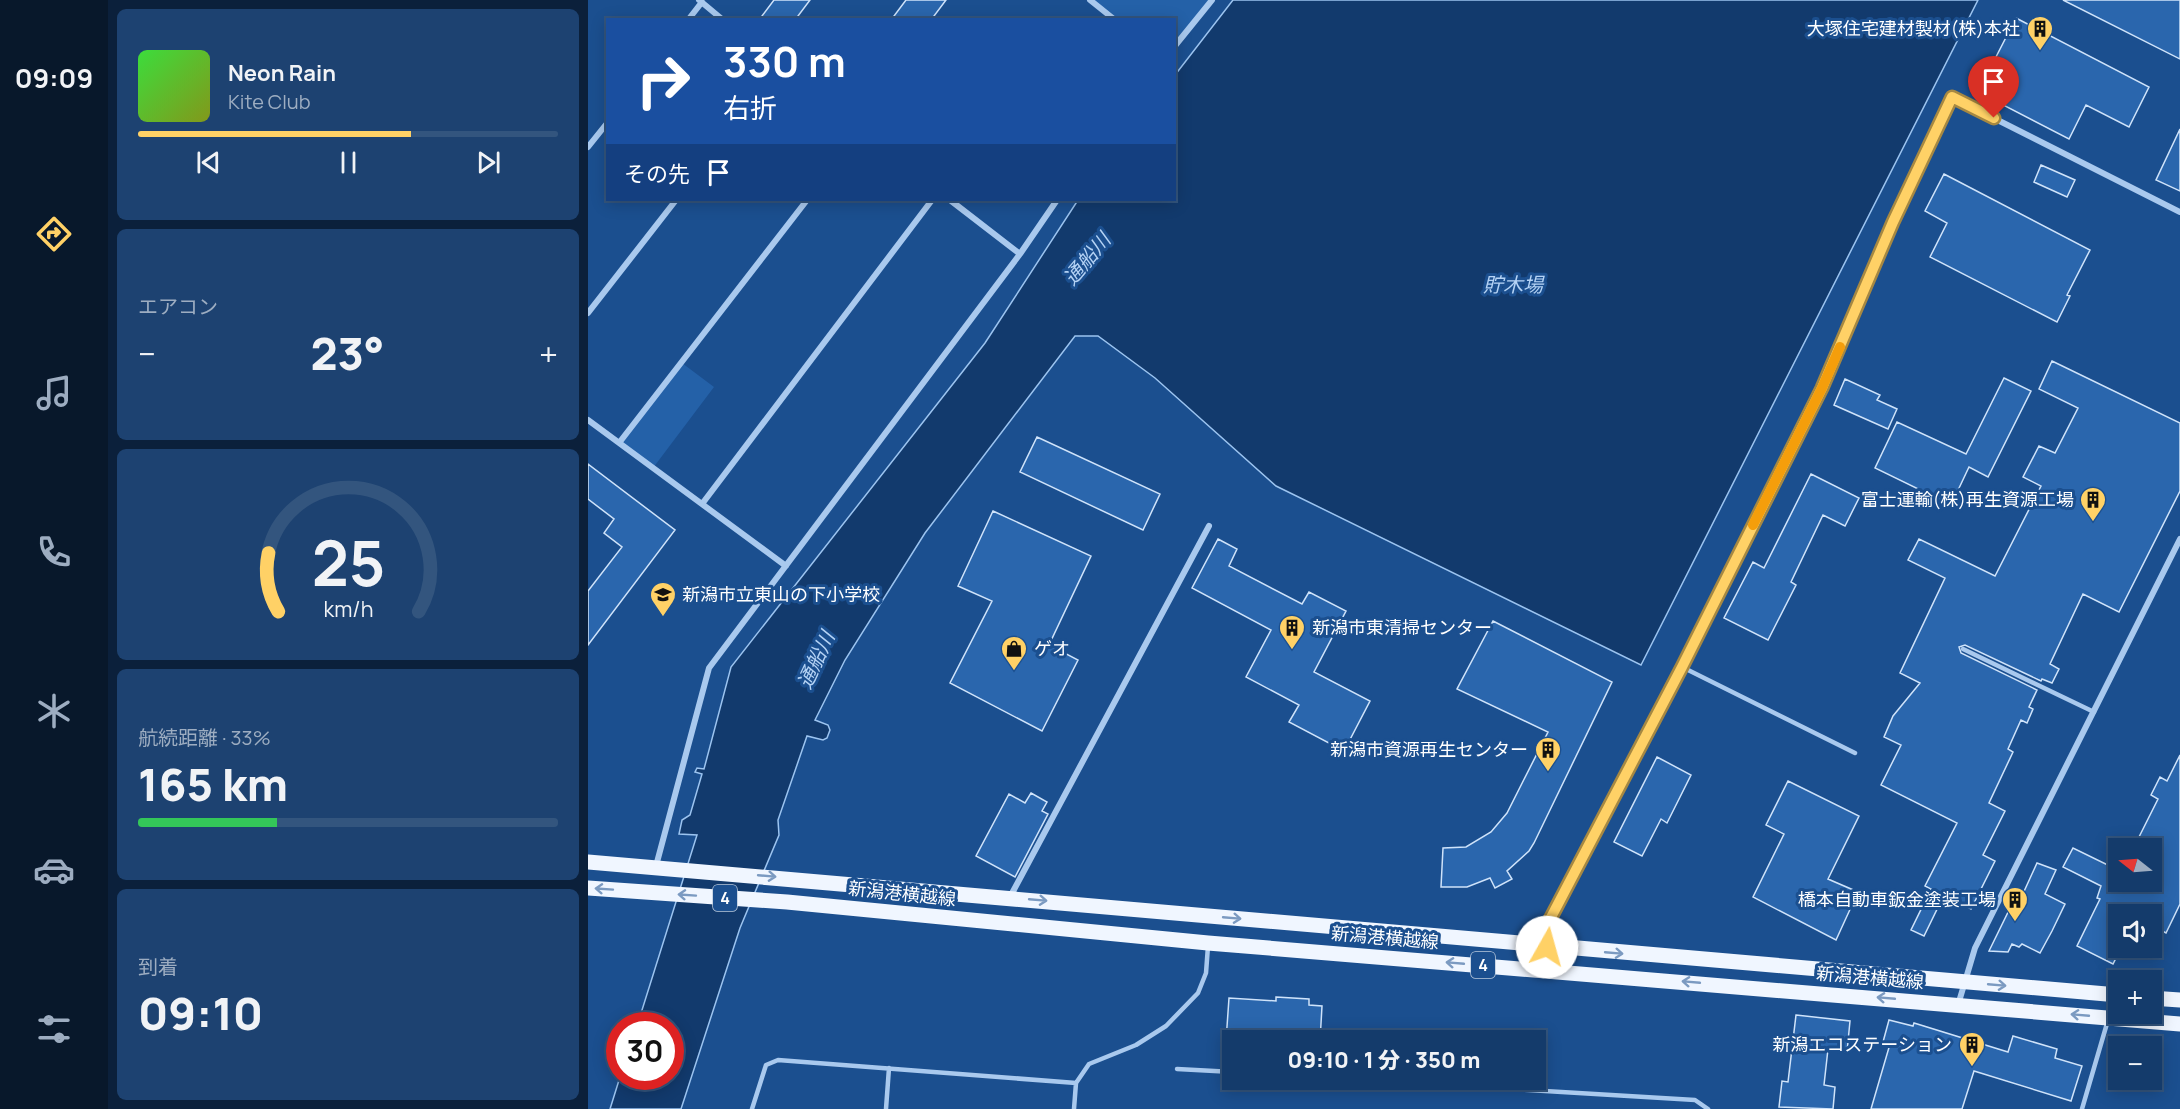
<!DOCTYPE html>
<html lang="ja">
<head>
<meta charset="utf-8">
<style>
	:root { --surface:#143b6b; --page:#1d4271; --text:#f1f3f6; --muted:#9dadc1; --line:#33557e; --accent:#ffd166 }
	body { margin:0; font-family:Manrope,"Noto Sans JP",sans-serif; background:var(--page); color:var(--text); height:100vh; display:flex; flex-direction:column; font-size:22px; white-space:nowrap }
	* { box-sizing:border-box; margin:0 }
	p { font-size:20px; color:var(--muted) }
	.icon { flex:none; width:33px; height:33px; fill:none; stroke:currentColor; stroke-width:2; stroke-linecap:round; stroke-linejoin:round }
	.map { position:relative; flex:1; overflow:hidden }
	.panel { display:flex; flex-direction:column; gap:9px; padding:9px; background:#0b203b; width:480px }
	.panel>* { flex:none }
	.guide { position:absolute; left:18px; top:18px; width:570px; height:183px; border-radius:0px; box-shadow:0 3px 15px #0003,0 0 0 2px var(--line); background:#1a4fa0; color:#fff; overflow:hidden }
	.needle { width:39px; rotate:287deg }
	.buttons { position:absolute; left:1520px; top:838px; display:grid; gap:12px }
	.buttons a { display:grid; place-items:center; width:54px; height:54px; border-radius:0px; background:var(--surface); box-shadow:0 3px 15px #0003,0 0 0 2px var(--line); font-size:30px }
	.speed { position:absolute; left:18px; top:1012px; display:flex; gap:12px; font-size:30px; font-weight:700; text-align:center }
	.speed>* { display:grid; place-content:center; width:78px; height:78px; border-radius:50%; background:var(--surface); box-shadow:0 3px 15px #0003,0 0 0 2px var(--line); line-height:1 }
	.speed .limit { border:9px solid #d22; background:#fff; color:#111 }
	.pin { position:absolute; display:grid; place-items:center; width:51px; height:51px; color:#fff; margin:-62px -26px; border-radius:50% 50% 50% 0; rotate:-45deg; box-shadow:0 0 6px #0007 }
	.pin .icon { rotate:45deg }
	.me { position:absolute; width:66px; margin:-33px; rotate:7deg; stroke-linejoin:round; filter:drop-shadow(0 0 4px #0008) }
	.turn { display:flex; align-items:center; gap:21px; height:126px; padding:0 18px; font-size:27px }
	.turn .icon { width:78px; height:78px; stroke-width:2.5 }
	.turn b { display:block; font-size:42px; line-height:51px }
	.then { display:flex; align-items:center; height:57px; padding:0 18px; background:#0003; gap:12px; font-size:22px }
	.big { font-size:45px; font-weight:800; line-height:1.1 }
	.panel .tile { flex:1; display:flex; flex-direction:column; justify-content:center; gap:9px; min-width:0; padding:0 21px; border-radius:9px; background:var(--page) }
	.panel .dial { align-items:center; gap:0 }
	.dial svg { height:156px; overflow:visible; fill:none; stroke:var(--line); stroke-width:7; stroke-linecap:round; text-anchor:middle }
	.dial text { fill:var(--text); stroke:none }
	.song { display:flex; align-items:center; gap:18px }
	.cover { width:72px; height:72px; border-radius:9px; background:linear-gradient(135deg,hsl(120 70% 55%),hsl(70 70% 35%)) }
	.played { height:6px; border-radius:3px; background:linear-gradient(90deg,var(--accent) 65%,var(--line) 65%) }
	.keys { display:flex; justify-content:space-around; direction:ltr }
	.heat { display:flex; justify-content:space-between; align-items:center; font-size:33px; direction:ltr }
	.charge { height:9px; border-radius:4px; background:linear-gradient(90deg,#34c759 33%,var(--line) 0) }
	.trip { position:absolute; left:634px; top:1030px; width:324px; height:60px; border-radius:0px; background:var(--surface); box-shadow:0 3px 15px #0003,0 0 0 2px var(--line); font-weight:800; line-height:60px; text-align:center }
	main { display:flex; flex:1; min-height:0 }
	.tab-bar { display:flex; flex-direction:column; width:108px; justify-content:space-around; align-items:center; background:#08182b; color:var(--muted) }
	.tab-bar .icon { width:42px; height:42px }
	.tab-bar .on { color:var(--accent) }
	.tab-bar b { font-size:27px; color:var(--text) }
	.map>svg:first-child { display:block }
</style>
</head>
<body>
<main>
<nav class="tab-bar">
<b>09:09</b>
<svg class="icon on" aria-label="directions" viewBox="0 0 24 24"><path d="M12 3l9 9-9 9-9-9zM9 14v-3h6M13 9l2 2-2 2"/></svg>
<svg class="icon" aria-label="music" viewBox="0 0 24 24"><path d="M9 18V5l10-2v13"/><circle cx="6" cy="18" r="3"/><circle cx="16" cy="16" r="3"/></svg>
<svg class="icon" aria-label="phone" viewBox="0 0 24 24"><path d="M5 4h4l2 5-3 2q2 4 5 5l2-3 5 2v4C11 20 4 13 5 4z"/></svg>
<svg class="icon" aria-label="climate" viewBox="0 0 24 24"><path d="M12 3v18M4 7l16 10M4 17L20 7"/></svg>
<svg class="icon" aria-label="car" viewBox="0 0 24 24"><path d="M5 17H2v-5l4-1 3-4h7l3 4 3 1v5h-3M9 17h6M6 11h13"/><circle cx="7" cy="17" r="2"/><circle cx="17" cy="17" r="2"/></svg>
<svg class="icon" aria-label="filters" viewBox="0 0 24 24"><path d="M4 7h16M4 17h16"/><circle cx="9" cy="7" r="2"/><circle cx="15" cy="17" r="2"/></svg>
</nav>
<section class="panel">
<div class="tile">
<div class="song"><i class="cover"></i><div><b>Neon Rain</b><p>Kite Club</p></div></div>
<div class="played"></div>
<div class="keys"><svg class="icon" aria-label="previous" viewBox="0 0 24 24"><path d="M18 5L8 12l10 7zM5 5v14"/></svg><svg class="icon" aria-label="pause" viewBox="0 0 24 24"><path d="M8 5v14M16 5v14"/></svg><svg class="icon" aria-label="next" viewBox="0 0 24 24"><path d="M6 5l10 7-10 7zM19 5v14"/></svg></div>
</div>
<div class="tile"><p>エアコン</p>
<div class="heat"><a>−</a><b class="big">23°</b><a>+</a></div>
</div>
<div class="tile dial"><svg viewBox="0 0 100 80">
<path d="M14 69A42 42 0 1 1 86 69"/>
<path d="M14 69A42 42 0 0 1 9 39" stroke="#ffd166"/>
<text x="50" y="56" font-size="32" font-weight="700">25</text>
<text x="50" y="72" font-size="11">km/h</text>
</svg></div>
<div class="tile"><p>航続距離 · 33%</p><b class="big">165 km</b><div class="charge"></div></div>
<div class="tile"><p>到着</p><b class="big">09:10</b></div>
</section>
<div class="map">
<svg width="1592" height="1109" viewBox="0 0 1592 1109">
	<rect width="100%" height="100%" fill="#1b4f8f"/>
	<path fill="#2461a8" d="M502,0H624L587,47L586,20L527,19Z
		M94,363L126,387L65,468L31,443Z"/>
	<path fill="#123a6d" stroke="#9cc4f0" stroke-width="1.5" d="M645,0H1390L1053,665L688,486L567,378L510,336H487L337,533L257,660L227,720L240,725L242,730L239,738L235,740L219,736L190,820L191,835L152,928L93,1109H22L32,1077H82V1026H49L109,835L91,834L94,820L102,815L114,774L107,772L109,768L116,769L143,667L397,343L490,200H586L587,75Z"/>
	<path fill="#2a66ad" stroke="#cfe3fa" stroke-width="1.5" d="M186,0H222L207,20H171Z
		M318,0H358L343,20H303Z
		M1475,0H1592V59Z
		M1428,18L1561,87L1541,127L1498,105L1481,139L1390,92Z
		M1592,129V191L1568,180Z
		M1453,165L1487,180L1479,197L1446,182Z
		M1356,174L1502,250L1479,295L1482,296L1469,322L1342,257L1359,223L1337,211Z
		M1464,361L1592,423V491L1531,612L1495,594L1462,664L1471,669L1464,683L1454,679L1453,681L1377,645L1371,647L1373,653L1449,690L1441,707L1445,709L1439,723L1433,720L1420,749L1425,752L1401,803L1417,811L1395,855L1407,861L1383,909L1356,895L1336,936L1323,930L1343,889L1337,886L1369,823L1293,785L1313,745L1296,737L1305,716L1332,683L1312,673L1357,578L1320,560L1331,539L1407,576L1453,486L1435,477L1451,446L1467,453L1490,408L1451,389Z
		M1416,378L1443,391L1400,477L1381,467L1363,505L1287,468L1309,422L1378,454Z
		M1257,379L1292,395L1289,400L1309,409L1300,429L1246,405Z
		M449,437L572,494L555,530L432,472Z
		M0,464L87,530L0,645V591L34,547L16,533L26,519L0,499Z
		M1223,474L1271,498L1257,526L1235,515L1203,582L1208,585L1180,640L1136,618L1165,562L1176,568Z
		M405,511L503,556L461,645L490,660L454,731L362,683L404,601L370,586Z
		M630,539L649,549L641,566L714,604L721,592L758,611L726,672L782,701L756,751L701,722L711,705L658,677L683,630L604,588Z
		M905,621L1024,682L946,843L941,851L919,871L924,879L907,888L902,878L879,887H853L855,848L878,847L903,832L919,813L960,732L869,689Z
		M1592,755V904L1578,933L1563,925V915H1530V954L1525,964L1489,946L1512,899L1509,898L1513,886L1475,867L1485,848L1530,870V882H1563V849H1545L1570,799L1563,795L1572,777L1579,781Z
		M1069,757L1103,775L1079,823L1073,819L1054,856L1026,842Z
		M1200,781L1271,816L1240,879L1270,892L1248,940L1165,897L1196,834L1178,825Z
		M443,793L459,802L454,811L460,814L427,877L388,856L421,794L437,803Z
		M1449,863L1468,870L1457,894L1477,904L1464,931L1452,953L1434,944L1431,947L1424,944L1420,952L1401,951L1428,896L1433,898Z
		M688,997L721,999V1005L734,1006L732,1041H638L641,998L688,1001Z
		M1208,1015L1262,1021L1259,1052L1240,1049L1236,1085L1247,1087L1245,1109L1191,1107L1194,1081L1200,1082Z
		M1301,1020L1325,1026L1326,1023L1420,1052L1425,1036L1469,1049L1467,1058L1494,1066L1483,1101L1386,1071L1374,1109H1283L1302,1044L1295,1042Z"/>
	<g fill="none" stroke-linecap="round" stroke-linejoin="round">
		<path stroke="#a9c9ee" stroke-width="4.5" d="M1375,649L1506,712
			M1094,667L1267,753
			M589,1069L645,1072
			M775,1080L1107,1100L1120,1109
			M164,1109L178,1065L190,1060L488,1083
			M298,1109L301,1068
			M486,1109L488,1083L501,1064L548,1045L578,1026L610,993L618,973L620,946
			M1494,1109L1520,1020"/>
		<path stroke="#a9c9ee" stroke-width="6" d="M111,0L135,20
			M502,0L527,20
			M100,20L114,2
			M586,47L624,0
			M0,147L20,122
			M362,200L432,254
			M0,313L88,200
			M0,420L198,566
			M31,443L219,200
			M114,504L344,200
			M68,866L121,668L432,254L469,200
			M422,897L621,526
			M967,971L959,947L958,927L1094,667L1235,388L1305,222L1364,97L1592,212
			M1370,1005L1387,948L1592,539"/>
		<path stroke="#f0f6ff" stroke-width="15" d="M0,862L1530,995
			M0,888L199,902L620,943L1592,1024
			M1563,998L1592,1000"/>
	</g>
	<defs><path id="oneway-shaft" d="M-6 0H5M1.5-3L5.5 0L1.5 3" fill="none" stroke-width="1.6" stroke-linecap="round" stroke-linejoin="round" transform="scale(1.5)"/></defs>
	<g stroke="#7b9ac1">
		<use href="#oneway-shaft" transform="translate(179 876) rotate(5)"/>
		<use href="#oneway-shaft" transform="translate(16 889) rotate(-176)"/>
		<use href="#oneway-shaft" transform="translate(99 895) rotate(-176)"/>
		<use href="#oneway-shaft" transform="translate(450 900) rotate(5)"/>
		<use href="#oneway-shaft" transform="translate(644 918) rotate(5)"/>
		<use href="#oneway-shaft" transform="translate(1026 953) rotate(5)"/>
		<use href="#oneway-shaft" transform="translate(867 963) rotate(-175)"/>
		<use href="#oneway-shaft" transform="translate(1103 982) rotate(-175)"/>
		<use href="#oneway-shaft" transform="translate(1409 985) rotate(5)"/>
		<use href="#oneway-shaft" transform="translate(1298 998) rotate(-175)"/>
		<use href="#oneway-shaft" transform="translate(1492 1015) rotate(-175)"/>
	</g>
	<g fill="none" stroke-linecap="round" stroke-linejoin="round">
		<defs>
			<path id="route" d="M959,947L958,927L1094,667L1234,388L1305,222L1364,97L1406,118"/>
		</defs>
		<use href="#route" stroke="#a68842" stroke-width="15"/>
		<use href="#route" stroke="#ffd166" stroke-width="10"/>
		<path stroke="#f59e0b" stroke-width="10" d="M1165,525L1234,388L1252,347"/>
	</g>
	<defs>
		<symbol id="building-pin" viewBox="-11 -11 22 30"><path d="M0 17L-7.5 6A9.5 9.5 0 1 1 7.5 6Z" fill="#ffd166" stroke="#1b4f8f"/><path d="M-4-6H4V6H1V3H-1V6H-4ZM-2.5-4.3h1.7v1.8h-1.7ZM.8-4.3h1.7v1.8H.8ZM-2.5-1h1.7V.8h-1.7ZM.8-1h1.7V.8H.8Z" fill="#111"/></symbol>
		<symbol id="school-pin" viewBox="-11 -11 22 30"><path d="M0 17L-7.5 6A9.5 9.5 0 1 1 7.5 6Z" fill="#ffd166" stroke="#1b4f8f"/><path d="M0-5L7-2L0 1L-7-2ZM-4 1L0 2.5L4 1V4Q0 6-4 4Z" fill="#111"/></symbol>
		<symbol id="shop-pin" viewBox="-11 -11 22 30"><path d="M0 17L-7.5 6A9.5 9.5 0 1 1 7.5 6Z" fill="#ffd166" stroke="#1b4f8f"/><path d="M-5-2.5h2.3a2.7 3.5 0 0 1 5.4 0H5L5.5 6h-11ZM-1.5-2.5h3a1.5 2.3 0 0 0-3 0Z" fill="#111"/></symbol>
	</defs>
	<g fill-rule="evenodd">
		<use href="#building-pin" x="1437" y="14" width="30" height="40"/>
		<use href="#building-pin" x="1490" y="485" width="30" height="40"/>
		<use href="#school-pin" x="60" y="580" width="30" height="40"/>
		<use href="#building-pin" x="689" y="613" width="30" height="40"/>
		<use href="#shop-pin" x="411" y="634" width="30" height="40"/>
		<use href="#building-pin" x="945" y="735" width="30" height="40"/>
		<use href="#building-pin" x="1412" y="885" width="30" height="40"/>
		<use href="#building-pin" x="1369" y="1030" width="30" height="40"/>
	</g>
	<g text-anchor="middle" stroke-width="6" stroke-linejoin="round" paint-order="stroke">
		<g fill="#1b4f8f" stroke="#bbcadd" stroke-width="1.5">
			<rect x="125" y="885" width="24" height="26" rx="4.5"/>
			<rect x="883" y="952" width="24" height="26" rx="4.5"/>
		</g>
		<g font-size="16" font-weight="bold" fill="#fff">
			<text x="137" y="904">4</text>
			<text x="895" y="971">4</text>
		</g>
		<g font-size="18" fill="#fff" stroke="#1b4f8f" text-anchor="end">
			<text x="1432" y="35">大塚住宅建材製材(株)本社</text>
			<text x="1486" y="506">富士運輸(株)再生資源工場</text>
			<text x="94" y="601" text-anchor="start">新潟市立東山の下小学校</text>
			<text x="724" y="634" text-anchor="start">新潟市東清掃センター</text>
			<text x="446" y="655" text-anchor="start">ゲオ</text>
			<text x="940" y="756">新潟市資源再生センター</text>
			<text x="1408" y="906">橋本自動車鈑金塗装工場</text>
			<text x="1364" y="1051">新潟エコステーション</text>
		</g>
		<g font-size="18" fill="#fff" stroke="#1b4f8f">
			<text transform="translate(314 894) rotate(6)" y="6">新潟港横越線</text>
			<text transform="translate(797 938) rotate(5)" y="6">新潟港横越線</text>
			<text transform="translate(1282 978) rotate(5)" y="6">新潟港横越線</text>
		</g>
		<g font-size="20" font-style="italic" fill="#b5d3f5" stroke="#1b4f8f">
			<text transform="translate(499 259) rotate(-50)" y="7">通船川</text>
			<text x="925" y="292">貯木場</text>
			<text transform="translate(228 660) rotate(-65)" y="7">通船川</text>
		</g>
	</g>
</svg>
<div class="buttons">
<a><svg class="needle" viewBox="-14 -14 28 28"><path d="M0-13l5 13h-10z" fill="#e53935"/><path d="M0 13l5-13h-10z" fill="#9dadc1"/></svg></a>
<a><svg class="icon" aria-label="sound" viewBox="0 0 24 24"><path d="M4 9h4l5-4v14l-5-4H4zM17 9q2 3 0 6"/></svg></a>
<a>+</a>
<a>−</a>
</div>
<div class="speed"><div class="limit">30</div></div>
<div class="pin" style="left:1406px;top:118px;background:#d93025"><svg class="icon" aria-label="arrive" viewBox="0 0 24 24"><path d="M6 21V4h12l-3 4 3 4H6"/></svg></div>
<svg class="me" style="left:959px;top:947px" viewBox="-20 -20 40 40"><circle r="19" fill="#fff"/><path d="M0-13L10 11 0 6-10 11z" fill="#ffd166"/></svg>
<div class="trip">09:10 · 1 分 · 350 m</div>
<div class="guide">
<div class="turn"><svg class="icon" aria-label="right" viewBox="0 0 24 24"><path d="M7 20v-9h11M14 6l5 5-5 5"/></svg><div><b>330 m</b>右折</div></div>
<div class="then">その先<svg class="icon" aria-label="arrive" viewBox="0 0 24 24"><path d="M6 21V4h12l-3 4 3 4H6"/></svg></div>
</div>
</div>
</main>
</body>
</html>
